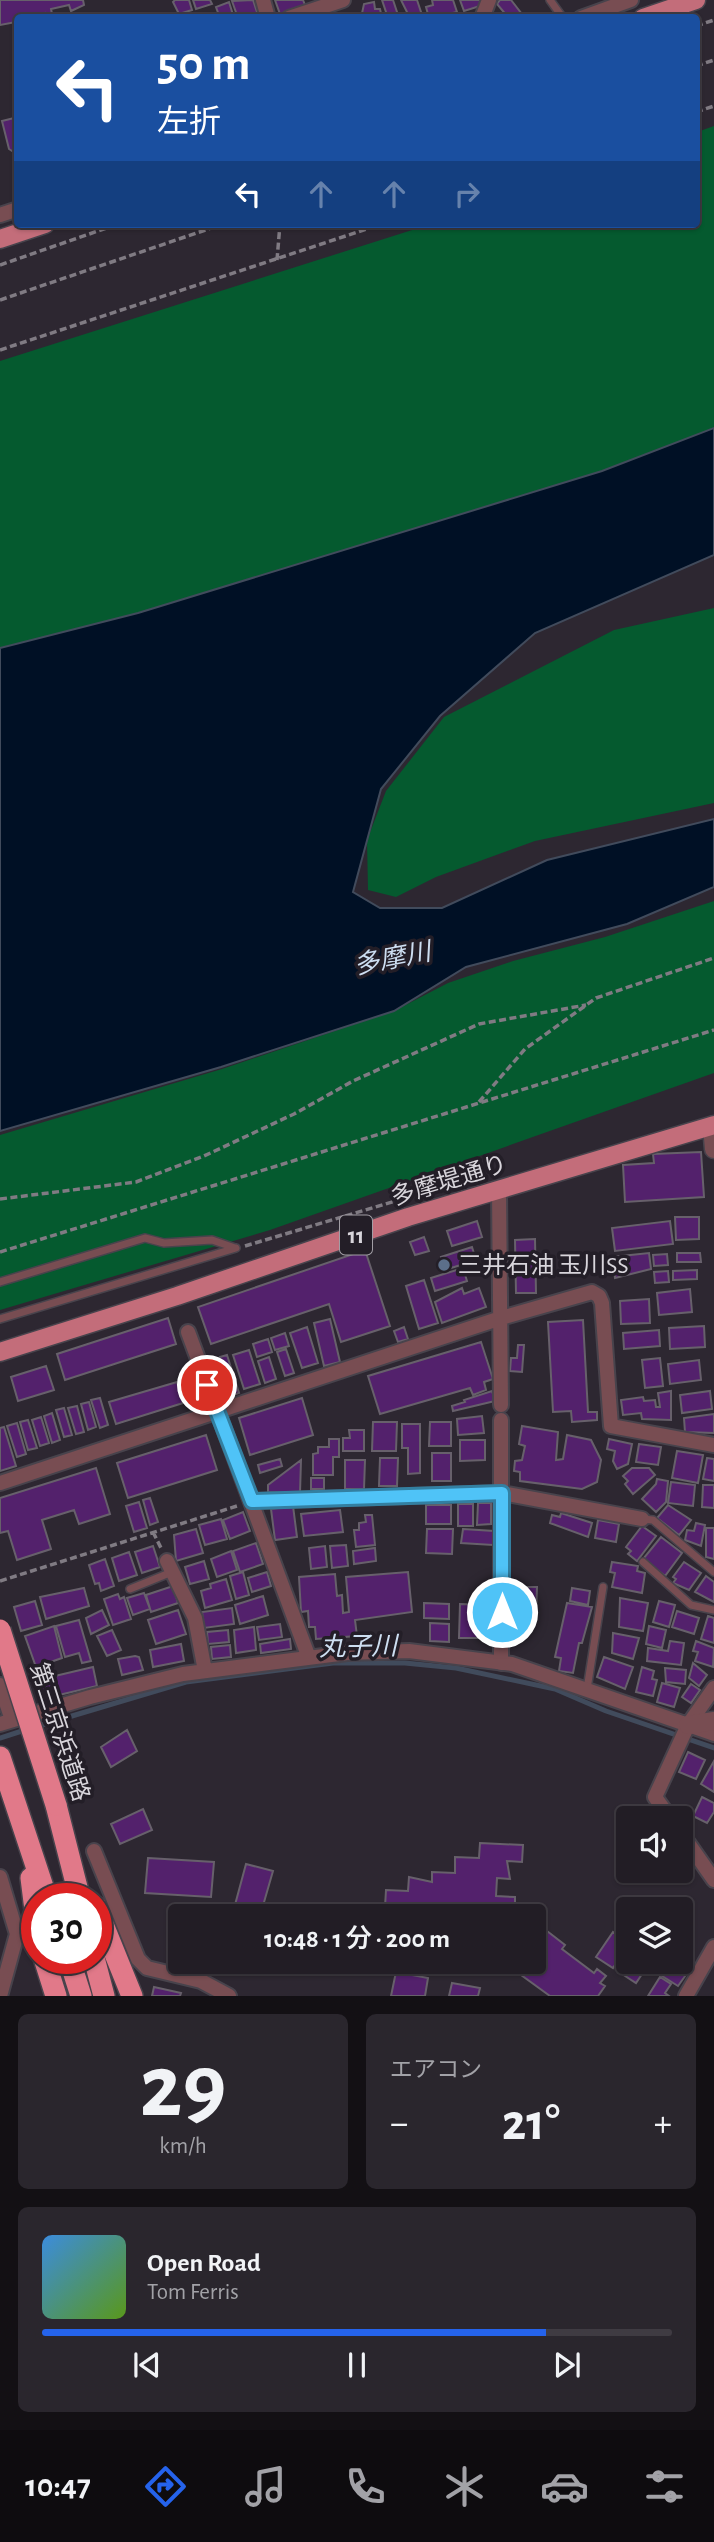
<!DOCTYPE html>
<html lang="ja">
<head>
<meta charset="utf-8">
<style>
	:root { --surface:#221d25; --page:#2a262d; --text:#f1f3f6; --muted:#a2a2a7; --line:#3f3b42; --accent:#2563eb }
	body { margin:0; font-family:"Alegreya Sans","Noto Sans JP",sans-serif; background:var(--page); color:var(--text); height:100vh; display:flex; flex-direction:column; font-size:26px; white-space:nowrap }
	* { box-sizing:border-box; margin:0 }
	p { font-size:23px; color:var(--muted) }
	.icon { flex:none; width:38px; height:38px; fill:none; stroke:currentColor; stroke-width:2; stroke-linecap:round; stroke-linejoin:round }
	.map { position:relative; height:1996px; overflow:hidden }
	.drawer { display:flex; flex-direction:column; gap:18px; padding:18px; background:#131014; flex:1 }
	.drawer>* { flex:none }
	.banner { position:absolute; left:14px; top:14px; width:686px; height:214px; border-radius:7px; box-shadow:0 2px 5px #0004,0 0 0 2px var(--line); background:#1a4fa0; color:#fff; overflow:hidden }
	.tools { position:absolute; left:616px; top:1806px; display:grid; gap:14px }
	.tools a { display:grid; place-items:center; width:77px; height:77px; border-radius:7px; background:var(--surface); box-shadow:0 2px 5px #0004,0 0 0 2px var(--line); font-size:35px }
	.speed { position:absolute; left:21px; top:1883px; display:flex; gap:14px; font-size:35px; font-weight:700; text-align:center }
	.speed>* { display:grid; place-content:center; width:91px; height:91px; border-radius:50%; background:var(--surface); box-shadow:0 2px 5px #0004,0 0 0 2px var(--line); line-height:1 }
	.speed .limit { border:10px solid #d22; background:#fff; color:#111 }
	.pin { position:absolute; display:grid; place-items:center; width:60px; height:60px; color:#fff; margin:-30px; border:4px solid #fff; border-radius:50%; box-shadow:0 2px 7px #0007 }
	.me { position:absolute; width:77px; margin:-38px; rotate:0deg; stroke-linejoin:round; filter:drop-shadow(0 0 5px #0008) }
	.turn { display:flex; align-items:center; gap:24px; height:147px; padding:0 28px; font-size:32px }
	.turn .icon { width:91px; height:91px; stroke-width:2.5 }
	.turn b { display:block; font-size:49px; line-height:60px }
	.lanes { display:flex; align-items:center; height:66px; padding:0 28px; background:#0003; justify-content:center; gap:35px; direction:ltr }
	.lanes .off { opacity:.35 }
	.big { font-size:52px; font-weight:600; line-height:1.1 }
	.drawer .card { flex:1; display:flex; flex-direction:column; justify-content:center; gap:10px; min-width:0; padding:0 24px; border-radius:10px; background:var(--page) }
	.drawer .dial { align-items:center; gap:0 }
	.dial b { font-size:91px; line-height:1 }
	.song { display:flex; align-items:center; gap:21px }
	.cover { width:84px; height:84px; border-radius:10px; background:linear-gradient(135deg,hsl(210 70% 55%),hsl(90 70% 35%)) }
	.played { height:7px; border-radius:4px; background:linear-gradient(90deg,var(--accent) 80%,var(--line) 80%) }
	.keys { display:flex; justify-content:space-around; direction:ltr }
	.heat { display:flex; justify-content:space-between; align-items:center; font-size:38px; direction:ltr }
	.drawer .tiles { flex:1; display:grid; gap:18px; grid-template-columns:1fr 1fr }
	.card:last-child { grid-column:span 2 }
	.trip { position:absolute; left:168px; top:1904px; width:378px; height:70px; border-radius:7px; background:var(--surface); box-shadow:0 2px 5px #0004,0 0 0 2px var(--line); font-weight:600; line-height:70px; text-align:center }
	.dock { display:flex; height:112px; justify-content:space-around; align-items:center; background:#0e0c0f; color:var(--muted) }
	.dock .icon { width:49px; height:49px }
	.dock .active { color:var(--accent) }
	.dock b { font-size:32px; color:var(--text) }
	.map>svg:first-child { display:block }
</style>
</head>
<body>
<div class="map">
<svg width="714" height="1996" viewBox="0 0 714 1996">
	<rect width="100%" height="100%" fill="#2d2731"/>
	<path fill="#055a2f" d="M714,126V430L604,471L140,614L0,648V361L431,224H696L697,132Z
		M714,608V803L535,841L436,877L396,897L368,890L367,840L386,791L444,717L614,630Z
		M714,901V1073L270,1230L0,1310V1135L222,1069L394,1011L448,983L513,961L605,937Z"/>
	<path fill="#001025" stroke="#414b5c" stroke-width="2" d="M714,428V555L535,633L440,716L381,789L353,892L380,908H442L547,860L714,819V887L627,924L466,967L394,1011L221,1067L0,1131V648L138,613L602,471Z"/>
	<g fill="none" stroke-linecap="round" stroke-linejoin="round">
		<path stroke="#414b5c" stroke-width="5" d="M35,1727L186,1682L333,1663H405L456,1668L555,1689L606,1711L714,1748
			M0,1738L25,1730"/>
	</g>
	<path fill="#53216c" stroke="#67606b" stroke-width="2" d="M0,0H83L84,5L71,11L69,5L51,9L53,18H46L45,13L15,18L16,22L0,25Z
		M175,0H189L192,10L179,14L173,2Z
		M193,0H210L212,4L196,9Z
		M253,0L259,18H238L232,1Z
		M275,0H303L305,5L280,14Z
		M382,0H393L399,18H388Z
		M401,0H417L423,18H404L408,14Z
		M432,0H453L457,12L429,18L426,7L433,5Z
		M460,0H482L480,6L464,11Z
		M511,0L525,18L507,16L497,4L500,0Z
		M229,2L234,18H220L216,7Z
		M374,2L375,9H380L382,18H361L364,4Z
		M18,117V155L9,149L2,121Z
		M701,1152L704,1197L625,1202L623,1165L654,1163L653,1154Z
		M675,1217H699V1239L676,1240Z
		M477,1221L482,1237L452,1246L447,1231Z
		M670,1221L673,1244L615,1251L612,1228Z
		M424,1237L429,1251L415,1255L410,1242Z
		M535,1239L536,1293H516L515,1240Z
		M472,1247L476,1260L445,1270L441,1257Z
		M365,1250L390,1326L341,1342L329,1304L211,1344L198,1307Z
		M649,1253L651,1269L615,1278L612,1257Z
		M677,1253H700L701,1262H677Z
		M667,1254L668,1265L654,1266L653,1255Z
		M463,1268L467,1281L435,1291L431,1278Z
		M697,1270V1279L673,1280V1271Z
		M668,1271L669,1282L655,1283L654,1272Z
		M424,1280L438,1323L419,1329L406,1286Z
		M462,1288L464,1294L479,1288L486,1307L442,1323L435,1302Z
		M690,1289L692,1312L659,1315L657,1293Z
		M649,1299L650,1323L621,1324L620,1301Z
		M168,1318L176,1344L65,1380L57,1354Z
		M330,1319L340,1362L324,1366L314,1323Z
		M583,1320L588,1412H597V1420L572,1422L571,1411L553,1412L548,1322Z
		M704,1326L705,1347L670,1349L669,1328Z
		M307,1327L318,1363L302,1368L290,1333Z
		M404,1327L408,1339L398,1342L394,1331Z
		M659,1330L660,1346L624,1349L623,1333Z
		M285,1333L289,1346L275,1350L271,1338Z
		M268,1339L272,1352L257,1357L253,1344Z
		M481,1342L493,1379L484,1382L486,1390L473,1395L470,1388L380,1414L368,1376Z
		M518,1345H524L522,1372L510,1371L511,1358H517Z
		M286,1349L294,1373L285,1376L277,1352Z
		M249,1350L260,1384L244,1389L233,1355Z
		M227,1355L239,1393L223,1399L213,1368L222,1365L220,1357Z
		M269,1357L276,1379L265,1383L258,1361Z
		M660,1358L663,1386L645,1388L642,1360Z
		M699,1360L701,1380L670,1384L668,1364Z
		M46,1366L54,1390L18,1401L11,1377Z
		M177,1382L183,1403L116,1424L109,1402Z
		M492,1391L495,1401L453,1411L452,1406L465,1402L464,1400Z
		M671,1391V1420L642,1419L641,1413L623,1415L621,1400L643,1397L644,1401L655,1400L656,1407H660L658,1393Z
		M710,1391L712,1409L682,1413L680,1395Z
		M100,1398L108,1425L100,1428L91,1400Z
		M302,1398L313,1435L250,1455L239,1418Z
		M89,1402L96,1427L88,1430L81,1404Z
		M77,1406L84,1432L76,1434L68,1408Z
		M64,1408L72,1435L64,1437L56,1410Z
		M52,1413L60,1440L52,1443L44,1416Z
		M714,1414V1433L685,1432L684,1418Z
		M482,1416L484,1433L458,1435L457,1419Z
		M41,1417L49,1443L40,1446L32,1420Z
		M28,1420L37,1448L28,1450L20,1422Z
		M373,1422H397L396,1451H372Z
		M430,1422H451V1446H429Z
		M17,1423L26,1454L17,1457L7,1426Z
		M402,1424H420V1473L408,1474V1448H402Z
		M522,1426L558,1432L556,1460L563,1459L567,1435L591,1440L601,1460L597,1482L582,1489L520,1481V1472L514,1471L515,1461L522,1460L525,1446L519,1444Z
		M4,1427L16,1466L0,1471V1428Z
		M349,1430H364V1451H343V1438H350Z
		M206,1435L217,1470L128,1498L117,1463Z
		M329,1439H339V1457H333V1475H313V1454L318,1453V1447H329Z
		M609,1439L632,1444L628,1464L617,1469L613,1461L615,1451L607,1449Z
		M460,1440H485V1460L460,1461Z
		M639,1444L661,1447L658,1465L636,1462Z
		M677,1451L703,1455L698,1483L672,1478Z
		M432,1453H451V1481H432Z
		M380,1458H398L397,1486H379Z
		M707,1458L714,1459V1481L703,1479Z
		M280,1459L282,1466L260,1473L258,1465Z
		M301,1460L300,1493L268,1492V1485Z
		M345,1460H365L364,1489H345Z
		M96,1468L110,1514L79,1524L74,1510L42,1520L51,1549L17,1560L8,1531L0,1533V1498Z
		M632,1468H649L655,1475L633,1494L625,1484L628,1481L623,1476Z
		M311,1478H324V1489H311Z
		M657,1479L668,1481L666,1502L656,1512L642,1499L656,1484Z
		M671,1482L695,1485L693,1506L668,1503Z
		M703,1485H714V1508L702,1507Z
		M150,1498L158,1522L150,1525L143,1500Z
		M139,1502L147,1528L134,1532L126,1506Z
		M478,1503H491V1524L477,1525Z
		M458,1504H473V1526H458Z
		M426,1505H451V1524H426Z
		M668,1505L691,1520L679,1535L657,1518Z
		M293,1506L297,1537L275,1540L271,1509Z
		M340,1510L343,1532L304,1536L301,1514Z
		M243,1512L250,1531L230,1539L223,1520Z
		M561,1513L592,1523L588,1537L550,1523L552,1515L560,1517Z
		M365,1515H372L375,1545L356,1547L354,1530H359V1523L366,1522Z
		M221,1519L227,1539L205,1545L199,1525Z
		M598,1520L619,1524L616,1542L595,1538Z
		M696,1523L705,1525L701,1546L685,1540L687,1530L694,1531Z
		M642,1526L656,1536L637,1561L628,1554L631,1551L626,1547Z
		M706,1528H714V1559L706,1557Z
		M196,1529L203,1553L176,1561L174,1535Z
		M427,1529H453L452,1554L426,1553Z
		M463,1529L494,1531L493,1545L461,1543Z
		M661,1537L682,1553L665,1576L643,1559Z
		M256,1543L263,1564L240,1572L233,1551Z
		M346,1545L348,1566L332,1568L330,1546Z
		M153,1546L160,1567L142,1573L135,1552Z
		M325,1546L327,1567L311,1569L309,1548Z
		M375,1548L376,1561L354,1564L353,1551Z
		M231,1551L237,1570L217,1577L211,1559Z
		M129,1552L137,1575L119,1581L112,1558Z
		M105,1559L114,1586L101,1591L99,1583L95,1584L89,1565Z
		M204,1561L209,1579L190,1584L185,1567Z
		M612,1562L638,1566L637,1571L645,1573L642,1593L612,1587L615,1573L610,1572Z
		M684,1562L701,1573L689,1590L673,1583L676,1579L673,1577Z
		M243,1572L249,1595L236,1599L230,1576Z
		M267,1572L271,1586L252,1592L248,1578Z
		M408,1572L412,1612L355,1620L357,1636L316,1639L315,1627H309L308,1611L301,1612L299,1577L335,1574L337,1596L342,1595L343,1613L349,1612L346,1577Z
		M706,1576L714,1582V1602L695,1592Z
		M226,1579L232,1600L205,1608L201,1591L211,1588L210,1584Z
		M173,1586L178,1603L151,1612L146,1595Z
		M513,1587H537L536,1617H512L513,1606H518L519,1597H513Z
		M84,1588L89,1606L46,1619L40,1597Z
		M572,1588L590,1591L588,1605L570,1601Z
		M144,1593L150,1609L133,1615L127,1598Z
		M118,1594L120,1599L124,1597L131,1619L113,1625L104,1599Z
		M263,1596L268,1615L240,1624L235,1605Z
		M620,1598L648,1603L643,1631L619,1627Z
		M35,1601L42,1625L21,1631L14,1607Z
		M659,1601L675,1605L669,1627L653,1622Z
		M424,1603L449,1604V1619L424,1618Z
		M567,1603L592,1607L582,1643H579L573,1673L559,1671L561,1658L555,1657Z
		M460,1604L492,1605L491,1638H459Z
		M232,1608L234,1624L204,1628L202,1612Z
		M102,1610L109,1625L91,1634L86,1618Z
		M178,1610L186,1634L156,1644L148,1620Z
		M677,1611L699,1618L694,1634L672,1627Z
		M708,1616L714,1618V1643L701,1639Z
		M79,1620L91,1661L82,1663L79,1653L65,1657L56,1626Z
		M430,1623L449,1624V1642L430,1641Z
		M280,1624L282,1637L259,1640L257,1627Z
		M54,1626L62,1658L36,1667L25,1636Z
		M649,1626L666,1630L662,1648L646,1644Z
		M254,1627L256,1650L236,1653L234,1630Z
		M112,1630L121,1650L107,1656L97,1636Z
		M228,1630L229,1642L208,1644L207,1632Z
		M613,1633L639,1638L633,1659L612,1653Z
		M290,1639L291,1649L261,1653L260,1644Z
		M670,1641L684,1643L681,1665L647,1661L648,1648L668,1651Z
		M696,1641L714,1648L713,1667L695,1661L698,1652L693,1651Z
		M181,1644L184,1661L153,1667L150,1650Z
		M230,1645L231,1657L212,1659L211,1647Z
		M135,1656L139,1657L143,1670L122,1675L118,1659Z
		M604,1657L633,1667L625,1689L597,1677Z
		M693,1663L707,1675L699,1686L689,1678Z
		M93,1667L97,1686L42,1699L38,1680Z
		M642,1667L654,1671L652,1679L657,1680L653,1696L636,1692Z
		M665,1668L686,1670L685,1684L666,1682Z
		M662,1683L680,1688L674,1707L657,1702Z
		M691,1684L700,1690L691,1703L682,1697Z
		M127,1730L137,1751L111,1767L101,1747Z
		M688,1752L705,1760L696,1779L679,1772Z
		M714,1761V1792L701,1784Z
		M702,1797L714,1803V1812L707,1823L693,1816Z
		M143,1809L152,1830L120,1844L111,1824Z
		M480,1843L523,1845L522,1862L507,1861L510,1879L497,1878L496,1896L515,1897V1914L473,1912V1916H464V1911L432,1910V1916H418V1909L385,1907L386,1890L408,1891L409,1877L432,1882V1872L455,1873V1857L479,1858Z
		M148,1858L214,1862L211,1897L145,1893Z
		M246,1864L273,1871L260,1916H232Z
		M547,1931L565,1945L562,1949L594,1973L597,1969L606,1976L600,1983L605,1986L598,1996H550L517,1972L525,1962H534V1949Z
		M613,1932L628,1945L613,1968L596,1957Z
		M628,1958V1962H650L636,1983L619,1972Z
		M667,1962L688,1972L678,1986L659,1974Z
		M396,1972L428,1978L425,1996H391Z
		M660,1977L671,1984L665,1993L669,1996H648Z
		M452,1983L480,1988L478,1996H449Z
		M154,1987L181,1993L180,1996H152Z"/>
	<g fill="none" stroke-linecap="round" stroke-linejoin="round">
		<defs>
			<path id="service" d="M550,0L563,18
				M0,1282L145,1238L164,1243L212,1240L235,1248
				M0,1319L236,1248
				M642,1519L653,1520L714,1572
				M643,1562L691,1605L714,1610
				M130,1589L172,1572
				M587,1689L603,1587
				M201,1981L210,1962"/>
			<path id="minor" d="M263,0L268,18
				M289,18L343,0
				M482,18L489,0
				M581,18L631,0
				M0,215L18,209
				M499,1190L501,1405
				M188,1332L309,1658
				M501,1420V1663
				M0,1483L501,1318L592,1292L599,1296L602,1303L611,1426L714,1445
				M252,1501L502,1493L642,1519
				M167,1561L195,1618L205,1671
				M0,1685L12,1720
				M0,1724L90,1697L183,1674L347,1653L409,1651L512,1664L714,1734
				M670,1818L655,1797L688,1725L714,1688
				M681,1833L714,1880
				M94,1851L138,1959L147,1968L201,1981L229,1996
				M0,1877L17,1934L0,1996
				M686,1996L714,1947"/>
			<path id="tertiary" d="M712,1126L714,1149
				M688,1725L714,1721"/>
			<path id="primary" d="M643,18L696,0
				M0,239L45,224
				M0,1352L177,1296L408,1217L714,1125"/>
			<path id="motorway" d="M0,1757L47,1899
				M56,1805L80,1899
				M31,1878L37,1926
				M96,1907L132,1996
				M44,1958L56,1996
				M69,1958L81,1996
				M94,1958L104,1996"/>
		</defs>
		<use href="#service" stroke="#48434c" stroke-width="10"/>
		<use href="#minor" stroke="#48434c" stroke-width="18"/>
		<use href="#tertiary" stroke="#48434c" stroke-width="21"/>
		<use href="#primary" stroke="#48434c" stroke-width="21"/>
		<use href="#motorway" stroke="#48434c" stroke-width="24"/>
		<path stroke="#807b83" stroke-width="3.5" stroke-dasharray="7 3.5" stroke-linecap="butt" d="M696,26L714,20
			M696,66L714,60
			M696,112L714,106
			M277,260L280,224
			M0,265L118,224
			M0,300L223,224
			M0,350L382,224
			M479,1102L525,1049L596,998L714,958
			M0,1199L136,1182L204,1156L294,1114L353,1081L479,1024L586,1005
			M245,1246L469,1179
			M0,1252L714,1030
			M153,1532L162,1550
			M0,1581L237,1506"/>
		<use href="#service" stroke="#784d52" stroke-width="7"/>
		<use href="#minor" stroke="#784d52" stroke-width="14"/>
		<use href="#tertiary" stroke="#784d52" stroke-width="18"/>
		<use href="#primary" stroke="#c36d7a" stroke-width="18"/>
		<use href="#motorway" stroke="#e17989" stroke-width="21"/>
		<defs>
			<path id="motorway-bridge" d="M0,1630L56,1805"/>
		</defs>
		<use href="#motorway-bridge" stroke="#48434c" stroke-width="24" stroke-linecap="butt"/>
		<use href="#motorway-bridge" stroke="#e17989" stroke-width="21"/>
	</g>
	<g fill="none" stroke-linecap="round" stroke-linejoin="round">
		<defs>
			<path id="route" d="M207,1385L252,1501L502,1493V1612"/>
		</defs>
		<use href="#route" stroke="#337fa1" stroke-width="18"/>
		<use href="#route" stroke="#4fc3f7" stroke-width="12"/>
	</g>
	<circle fill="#5c6f8a" stroke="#231e27" stroke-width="2.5" cx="444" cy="1265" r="7"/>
	<g text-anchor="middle" stroke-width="7" stroke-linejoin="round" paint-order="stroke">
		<rect fill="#231e27" stroke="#a29ea5" stroke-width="2" x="340" y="1215.5" width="32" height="39" rx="5"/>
		<g font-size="23" font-weight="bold" fill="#d8d5db">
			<text x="356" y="1243">11</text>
		</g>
		<g font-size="24" fill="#d8d5db" stroke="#231e27">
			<text transform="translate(449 1180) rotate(-17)" y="8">多摩堤通り</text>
			<text transform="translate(60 1732) rotate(72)" y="8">第三京浜道路</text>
		</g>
		<g font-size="24" fill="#d8d5db" stroke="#231e27" text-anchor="start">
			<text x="458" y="1273">三井石油 玉川SS</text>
		</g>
		<g font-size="26" font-style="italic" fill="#cddef1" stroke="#231e27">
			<text transform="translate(392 958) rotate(-11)" y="9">多摩川</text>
			<text transform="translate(358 1646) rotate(-1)" y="9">丸子川</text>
		</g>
	</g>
</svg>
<div class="tools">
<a><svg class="icon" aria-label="sound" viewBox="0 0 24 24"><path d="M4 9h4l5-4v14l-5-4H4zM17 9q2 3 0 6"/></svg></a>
<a><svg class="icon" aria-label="layers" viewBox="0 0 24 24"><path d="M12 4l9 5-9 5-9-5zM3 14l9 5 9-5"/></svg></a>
</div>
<div class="speed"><div class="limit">30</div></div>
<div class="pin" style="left:207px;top:1385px;background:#d93025"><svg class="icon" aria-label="arrive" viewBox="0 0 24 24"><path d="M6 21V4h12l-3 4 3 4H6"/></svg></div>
<svg class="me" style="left:502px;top:1612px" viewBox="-20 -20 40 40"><circle r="17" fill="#4fc3f7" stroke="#fff" stroke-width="3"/><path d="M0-11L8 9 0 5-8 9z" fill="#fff"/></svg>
<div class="trip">10:48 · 1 分 · 200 m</div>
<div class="banner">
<div class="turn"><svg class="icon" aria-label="left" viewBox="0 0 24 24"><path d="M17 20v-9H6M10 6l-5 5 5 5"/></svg><div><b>50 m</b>左折</div></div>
<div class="lanes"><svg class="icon" aria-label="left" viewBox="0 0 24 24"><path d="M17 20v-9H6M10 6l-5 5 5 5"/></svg><svg class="icon off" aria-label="ahead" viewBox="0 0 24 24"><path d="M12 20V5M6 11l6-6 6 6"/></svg><svg class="icon off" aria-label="ahead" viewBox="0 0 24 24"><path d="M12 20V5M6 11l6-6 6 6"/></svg><svg class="icon off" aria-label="right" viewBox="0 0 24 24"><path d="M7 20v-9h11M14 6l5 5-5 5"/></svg></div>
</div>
</div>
<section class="drawer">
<div class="tiles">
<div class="card dial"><b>29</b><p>km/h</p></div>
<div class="card"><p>エアコン</p>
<div class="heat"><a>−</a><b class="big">21°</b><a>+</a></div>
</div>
<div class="card">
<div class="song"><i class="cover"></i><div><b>Open Road</b><p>Tom Ferris</p></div></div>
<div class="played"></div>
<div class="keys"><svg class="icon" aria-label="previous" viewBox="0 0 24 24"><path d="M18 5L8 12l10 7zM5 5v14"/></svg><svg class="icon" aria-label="pause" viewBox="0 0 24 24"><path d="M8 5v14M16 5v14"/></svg><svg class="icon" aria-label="next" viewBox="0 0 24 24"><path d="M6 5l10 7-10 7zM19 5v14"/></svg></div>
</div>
</div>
</section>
<nav class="dock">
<b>10:47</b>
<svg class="icon active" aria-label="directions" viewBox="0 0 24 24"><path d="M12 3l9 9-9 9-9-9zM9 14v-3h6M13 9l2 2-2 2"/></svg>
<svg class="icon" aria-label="music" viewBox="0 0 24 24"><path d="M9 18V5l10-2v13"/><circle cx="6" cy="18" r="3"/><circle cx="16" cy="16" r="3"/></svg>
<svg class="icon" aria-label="phone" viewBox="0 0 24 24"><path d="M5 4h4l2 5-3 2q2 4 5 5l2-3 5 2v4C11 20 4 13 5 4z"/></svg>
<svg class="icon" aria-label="climate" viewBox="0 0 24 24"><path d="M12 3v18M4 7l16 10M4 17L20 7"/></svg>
<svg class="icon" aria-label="car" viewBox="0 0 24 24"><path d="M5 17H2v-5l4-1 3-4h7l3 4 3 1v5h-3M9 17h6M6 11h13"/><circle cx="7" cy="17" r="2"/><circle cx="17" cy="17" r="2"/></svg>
<svg class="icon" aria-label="filters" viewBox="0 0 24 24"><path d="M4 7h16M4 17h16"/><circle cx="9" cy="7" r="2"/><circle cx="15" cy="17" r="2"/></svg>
</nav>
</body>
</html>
